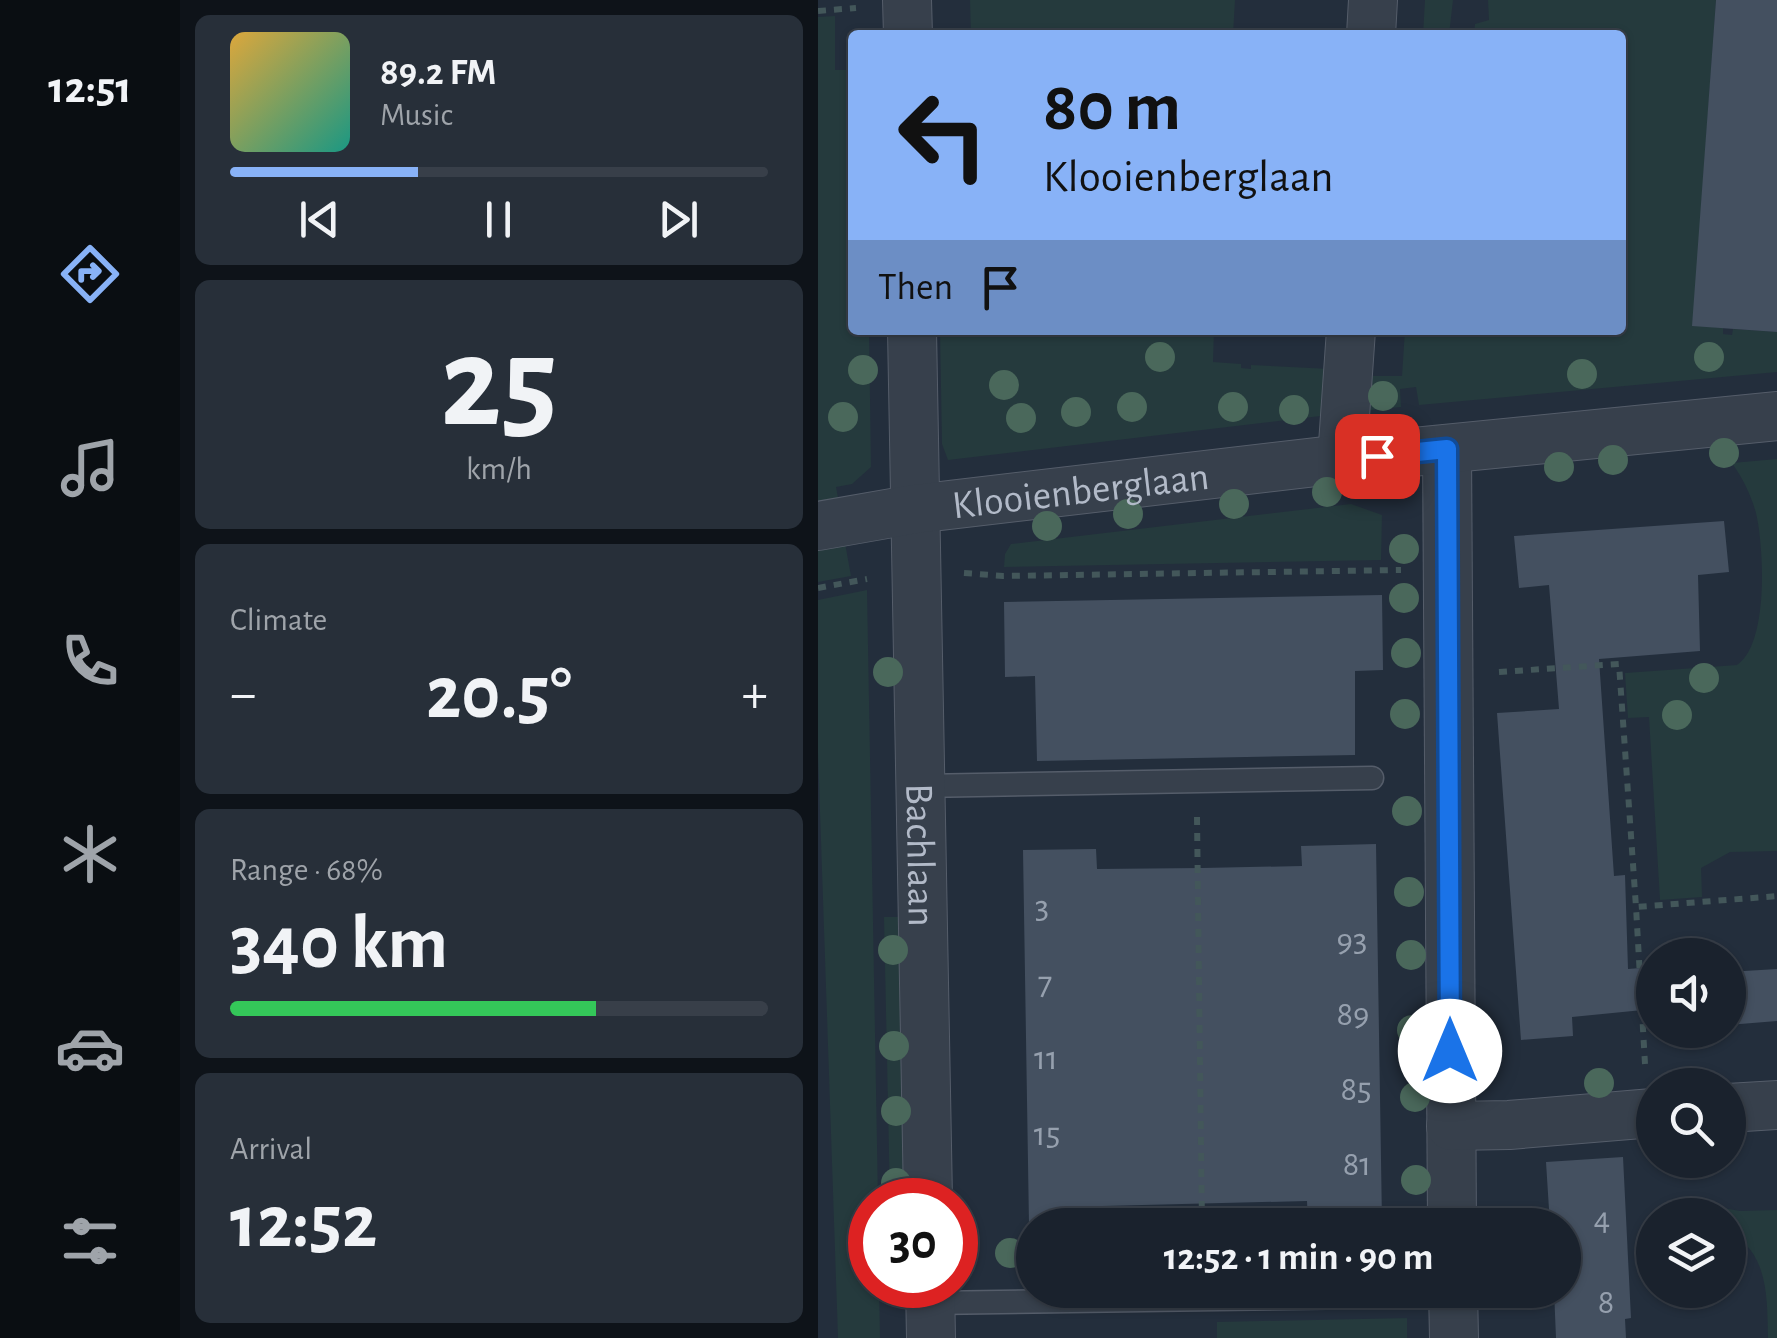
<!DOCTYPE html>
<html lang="en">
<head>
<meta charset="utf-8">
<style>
	:root { --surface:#1a222d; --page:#272f39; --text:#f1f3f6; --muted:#9fa4aa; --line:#383f49; --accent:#88b2f7 }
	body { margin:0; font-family:"Alegreya Sans",sans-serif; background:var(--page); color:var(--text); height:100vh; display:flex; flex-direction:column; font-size:38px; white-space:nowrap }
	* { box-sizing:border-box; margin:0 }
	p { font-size:32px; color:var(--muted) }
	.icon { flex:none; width:55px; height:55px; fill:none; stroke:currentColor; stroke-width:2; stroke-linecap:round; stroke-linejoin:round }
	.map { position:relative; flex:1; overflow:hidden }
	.drawer { display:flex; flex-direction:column; gap:15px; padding:15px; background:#0e1319; width:638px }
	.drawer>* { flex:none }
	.top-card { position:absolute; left:30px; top:30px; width:778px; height:305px; border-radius:10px; box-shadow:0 2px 8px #0004,0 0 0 2px var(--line); background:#88b2f7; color:#111; overflow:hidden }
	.fabs { position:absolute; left:818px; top:938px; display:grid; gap:20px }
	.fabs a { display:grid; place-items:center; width:110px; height:110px; border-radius:50%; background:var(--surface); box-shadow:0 2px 8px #0004,0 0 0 2px var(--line); font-size:50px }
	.speed { position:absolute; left:30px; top:1178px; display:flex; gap:20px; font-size:50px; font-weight:700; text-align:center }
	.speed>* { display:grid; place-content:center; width:130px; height:130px; border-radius:50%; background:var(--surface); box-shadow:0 2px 8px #0004,0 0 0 2px var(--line); line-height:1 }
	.speed .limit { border:15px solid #d22; background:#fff; color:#111 }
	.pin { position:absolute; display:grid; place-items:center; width:85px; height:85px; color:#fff; margin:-42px; border-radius:20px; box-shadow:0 5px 15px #0006 }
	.me { position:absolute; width:110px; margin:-55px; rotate:0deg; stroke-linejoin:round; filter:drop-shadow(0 0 8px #0008) }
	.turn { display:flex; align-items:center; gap:35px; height:210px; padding:0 30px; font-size:45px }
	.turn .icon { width:130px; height:130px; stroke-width:2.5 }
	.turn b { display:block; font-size:70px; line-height:85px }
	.then { display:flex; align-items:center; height:95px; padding:0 30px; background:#0003; gap:20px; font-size:38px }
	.big { font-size:75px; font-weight:700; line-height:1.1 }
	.drawer .card { flex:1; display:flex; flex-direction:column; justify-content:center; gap:15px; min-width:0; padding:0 35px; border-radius:15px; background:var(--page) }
	.drawer .dial { align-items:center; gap:0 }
	.dial b { font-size:130px; line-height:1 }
	.song { display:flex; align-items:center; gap:30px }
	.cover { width:120px; height:120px; border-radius:15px; background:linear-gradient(135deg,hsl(40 70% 55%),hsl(170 70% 35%)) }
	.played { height:10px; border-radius:5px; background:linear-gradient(90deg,var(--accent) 35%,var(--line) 35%) }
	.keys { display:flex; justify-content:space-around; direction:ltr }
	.heat { display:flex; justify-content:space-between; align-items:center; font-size:55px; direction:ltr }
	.charge { height:15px; border-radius:8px; background:linear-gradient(90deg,#34c759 68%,var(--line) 0) }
	.trip { position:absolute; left:198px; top:1208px; width:565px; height:100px; border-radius:50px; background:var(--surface); box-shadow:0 2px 8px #0004,0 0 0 2px var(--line); font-weight:700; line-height:100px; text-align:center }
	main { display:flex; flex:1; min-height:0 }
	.menu { display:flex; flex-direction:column; width:180px; justify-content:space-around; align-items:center; background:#0a0e12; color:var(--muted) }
	.menu .icon { width:70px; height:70px }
	.menu .current { color:var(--accent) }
	.menu b { font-size:45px; color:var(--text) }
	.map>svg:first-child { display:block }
</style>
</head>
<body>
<main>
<nav class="menu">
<b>12:51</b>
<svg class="icon current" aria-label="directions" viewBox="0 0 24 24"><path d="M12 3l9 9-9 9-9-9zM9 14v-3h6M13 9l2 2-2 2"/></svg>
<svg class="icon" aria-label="music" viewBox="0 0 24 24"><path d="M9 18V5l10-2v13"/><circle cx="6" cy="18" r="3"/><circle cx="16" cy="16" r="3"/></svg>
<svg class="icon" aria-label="phone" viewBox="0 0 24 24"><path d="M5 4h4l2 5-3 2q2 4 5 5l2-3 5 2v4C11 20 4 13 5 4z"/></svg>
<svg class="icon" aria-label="climate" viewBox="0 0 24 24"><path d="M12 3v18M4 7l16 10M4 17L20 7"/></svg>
<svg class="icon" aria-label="car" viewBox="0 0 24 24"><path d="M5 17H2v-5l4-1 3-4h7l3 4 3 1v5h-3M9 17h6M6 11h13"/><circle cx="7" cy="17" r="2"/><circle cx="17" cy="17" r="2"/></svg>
<svg class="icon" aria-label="filters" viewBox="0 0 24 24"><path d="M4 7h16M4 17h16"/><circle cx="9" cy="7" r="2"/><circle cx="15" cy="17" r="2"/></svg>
</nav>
<section class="drawer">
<div class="card">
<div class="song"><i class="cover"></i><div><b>89.2 FM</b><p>Music</p></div></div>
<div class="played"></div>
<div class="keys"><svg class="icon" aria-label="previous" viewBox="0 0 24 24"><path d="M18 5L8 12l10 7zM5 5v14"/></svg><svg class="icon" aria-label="pause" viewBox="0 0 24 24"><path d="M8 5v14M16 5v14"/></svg><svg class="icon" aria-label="next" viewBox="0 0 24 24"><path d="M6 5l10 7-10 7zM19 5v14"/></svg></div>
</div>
<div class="card dial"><b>25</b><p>km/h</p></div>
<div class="card"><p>Climate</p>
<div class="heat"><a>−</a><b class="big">20.5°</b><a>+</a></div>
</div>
<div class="card"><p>Range · 68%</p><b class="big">340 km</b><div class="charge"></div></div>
<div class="card"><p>Arrival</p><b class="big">12:52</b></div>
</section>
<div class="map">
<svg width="960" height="1338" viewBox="0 0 960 1338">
	<rect width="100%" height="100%" fill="#232e3c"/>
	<path fill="#253a3d" d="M152,0H417L415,35H153Z
		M607,0H635L631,35H605Z
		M670,0H898L875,325L905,328V334L914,335L915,329L959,332V372L601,405L598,387L582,389L583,407L544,411L545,376H584L587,330H802V35H656L657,24L671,20Z
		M17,16V70H31L35,135V330H51L53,467L34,484L18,487L21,503L0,507V17Z
		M122,330H396L395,362L423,364V368L433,369V365L512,369L511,415L130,460L124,444Z
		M959,459V851L912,852L883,868L884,897L842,900L831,717L810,718L807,673L919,665C951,644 946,547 938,513C933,495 925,479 914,463Z
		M533,504L564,515L563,560L186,567L187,554L193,544Z
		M27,543L33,576L0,582V548Z
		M49,590L60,1200H52V1285H61L62,1338H20L0,753V600Z
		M66,917H83L88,1200H72Z
		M894,1206L922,1211L959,1210V1338H950C949,1297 951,1253 910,1231V1215H895Z
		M589,1318V1338H399V1322Z"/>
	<path fill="#445060" d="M898,0H960V332L874,326Z
		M906,521L911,572L880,575L882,651L781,659L796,876L807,875L810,969L835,967V1009L754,1017L755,1036L703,1040L679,713L741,709L731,585L701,588L696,536Z
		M564,595L565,670L537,671V755L219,761L217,676L187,677L186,602Z
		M558,844L564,1222L490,1223L489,1201L285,1206V1225H211L205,850L278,849L279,869L384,868L484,866L483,846Z
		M960,969V1021L910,1025V972Z
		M805,1157L813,1318L807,1319L808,1338H738L736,1290H745V1225H732L728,1162Z"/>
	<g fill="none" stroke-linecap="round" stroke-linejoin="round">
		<defs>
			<path id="service" d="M103,786L554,778
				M112,1303L547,1297"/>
			<g id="minor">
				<path d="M89,0L90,35"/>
				<path d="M553,35L555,0"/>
				<path id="s1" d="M94,330L110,1200"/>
				<path d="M629,449L634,1225"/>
				<path d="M524,459L533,330"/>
				<path id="s2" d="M0,526L97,509L524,459L960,416"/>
				<path d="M910,1108L960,1105"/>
				<path d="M633,1126L691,1125L835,1113"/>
				<path d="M112,1285L113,1338"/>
				<path d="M635,1290L636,1338"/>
			</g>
		</defs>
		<use href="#service" stroke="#555d6a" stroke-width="25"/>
		<use href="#minor" stroke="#555d6a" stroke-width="50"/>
		<path stroke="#43575a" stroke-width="6" stroke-dasharray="8 8" stroke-linecap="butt" d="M0,11L38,8
			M146,573L185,576L583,570
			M0,588L49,579
			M681,672L801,664L818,907
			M379,817L384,1225
			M827,1064L818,907L960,896"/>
		<use href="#service" stroke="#37404c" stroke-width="22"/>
		<use href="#minor" stroke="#37404c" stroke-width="48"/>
	</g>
	<g fill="#4a685b">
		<circle cx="342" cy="357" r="15"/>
		<circle cx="891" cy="357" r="15"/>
		<circle cx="45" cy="370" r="15"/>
		<circle cx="764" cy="374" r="15"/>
		<circle cx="186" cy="385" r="15"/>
		<circle cx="565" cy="396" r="15"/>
		<circle cx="314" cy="407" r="15"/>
		<circle cx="415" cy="407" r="15"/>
		<circle cx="476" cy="410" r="15"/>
		<circle cx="258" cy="412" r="15"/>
		<circle cx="25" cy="417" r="15"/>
		<circle cx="203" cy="418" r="15"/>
		<circle cx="906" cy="453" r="15"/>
		<circle cx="795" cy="460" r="15"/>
		<circle cx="741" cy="467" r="15"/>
		<circle cx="509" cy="492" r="15"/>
		<circle cx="416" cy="504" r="15"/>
		<circle cx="310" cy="514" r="15"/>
		<circle cx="229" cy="526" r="15"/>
		<circle cx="586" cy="549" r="15"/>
		<circle cx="586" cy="598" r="15"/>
		<circle cx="588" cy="653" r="15"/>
		<circle cx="70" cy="672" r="15"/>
		<circle cx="886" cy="678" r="15"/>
		<circle cx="587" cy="714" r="15"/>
		<circle cx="859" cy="715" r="15"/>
		<circle cx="589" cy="811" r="15"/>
		<circle cx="591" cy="892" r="15"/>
		<circle cx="75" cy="950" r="15"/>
		<circle cx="593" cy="955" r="15"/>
		<circle cx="594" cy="1030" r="15"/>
		<circle cx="76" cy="1046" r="15"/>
		<circle cx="781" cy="1083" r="15"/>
		<circle cx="597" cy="1097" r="15"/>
		<circle cx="78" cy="1111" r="15"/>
		<circle cx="598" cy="1180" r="15"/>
		<circle cx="78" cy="1183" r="15"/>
		<circle cx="192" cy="1253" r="15"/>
	</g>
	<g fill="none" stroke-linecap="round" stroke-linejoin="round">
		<defs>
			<path id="route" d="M559,456L629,449L632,1051"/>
		</defs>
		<use href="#route" stroke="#114b97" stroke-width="25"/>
		<use href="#route" stroke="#1a73e8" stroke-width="18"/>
	</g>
	<g text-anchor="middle" stroke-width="10" stroke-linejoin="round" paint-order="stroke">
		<g font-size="35" fill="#96a0ae">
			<text x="224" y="918">3</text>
			<text x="534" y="951">93</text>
			<text x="227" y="994">7</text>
			<text x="535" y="1025">89</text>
			<text x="228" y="1069">11</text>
			<text x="538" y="1100">85</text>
			<text x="229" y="1145">15</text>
			<text x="539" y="1175">81</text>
			<text x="784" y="1230">4</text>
			<text x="788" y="1313">8</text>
		</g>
		<g font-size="40" fill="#b2bac8" stroke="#1c2531">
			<text dy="14" stroke="none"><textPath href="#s2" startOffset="265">Klooienberglaan</textPath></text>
			<text dy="14" stroke="none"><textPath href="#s1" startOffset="525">Bachlaan</textPath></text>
		</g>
	</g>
</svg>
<div class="fabs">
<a><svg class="icon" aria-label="sound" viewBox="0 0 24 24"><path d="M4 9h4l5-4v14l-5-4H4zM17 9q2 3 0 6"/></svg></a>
<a><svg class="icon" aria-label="search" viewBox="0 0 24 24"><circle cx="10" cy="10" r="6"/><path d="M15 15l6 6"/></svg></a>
<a><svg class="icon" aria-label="layers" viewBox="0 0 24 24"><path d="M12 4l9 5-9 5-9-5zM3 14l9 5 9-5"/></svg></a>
</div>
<div class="speed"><div class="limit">30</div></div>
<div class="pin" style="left:559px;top:456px;background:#d93025"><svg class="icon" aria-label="arrive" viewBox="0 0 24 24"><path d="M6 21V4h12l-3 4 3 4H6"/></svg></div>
<svg class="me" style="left:632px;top:1051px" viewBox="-20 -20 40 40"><circle r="19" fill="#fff"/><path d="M0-13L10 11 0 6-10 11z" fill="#1a73e8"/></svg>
<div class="trip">12:52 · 1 min · 90 m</div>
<div class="top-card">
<div class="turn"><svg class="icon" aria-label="left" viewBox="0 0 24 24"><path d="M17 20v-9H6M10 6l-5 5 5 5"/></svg><div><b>80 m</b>Klooienberglaan</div></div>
<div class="then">Then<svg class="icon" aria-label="arrive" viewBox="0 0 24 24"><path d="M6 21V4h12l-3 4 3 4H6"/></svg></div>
</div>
</div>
</main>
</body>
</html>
